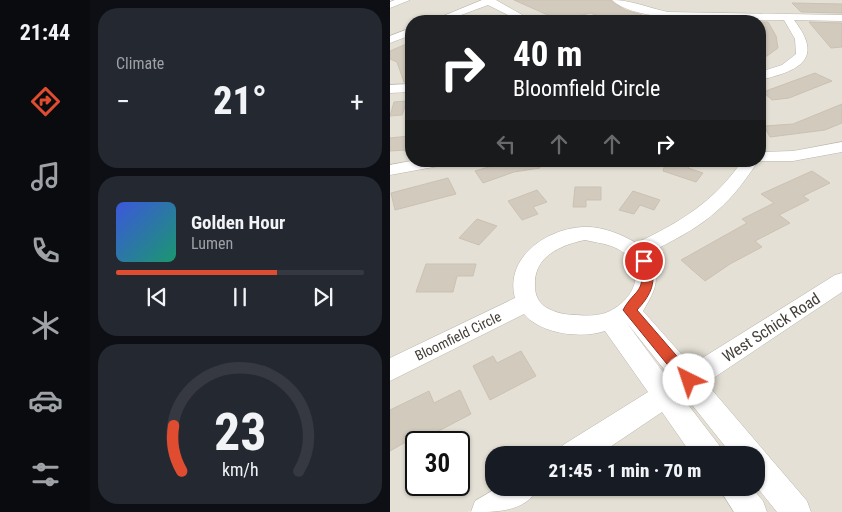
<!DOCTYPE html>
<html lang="en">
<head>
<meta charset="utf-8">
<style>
	:root { --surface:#171b24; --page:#242831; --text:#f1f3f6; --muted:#9ea1a6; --line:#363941; --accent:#df4c2f }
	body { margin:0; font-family:"Roboto Condensed",sans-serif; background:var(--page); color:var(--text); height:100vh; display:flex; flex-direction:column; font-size:19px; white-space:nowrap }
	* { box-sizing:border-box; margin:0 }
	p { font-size:16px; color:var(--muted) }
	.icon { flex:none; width:28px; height:28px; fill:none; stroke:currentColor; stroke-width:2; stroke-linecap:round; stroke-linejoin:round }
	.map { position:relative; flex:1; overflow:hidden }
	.details { display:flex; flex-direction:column; gap:8px; padding:8px; background:#0d0f14; width:300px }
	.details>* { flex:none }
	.hud { position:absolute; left:15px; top:15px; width:361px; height:152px; border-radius:20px; box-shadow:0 1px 4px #0004; background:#202124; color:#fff; overflow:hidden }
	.speed { position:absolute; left:15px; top:431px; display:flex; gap:10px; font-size:25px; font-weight:700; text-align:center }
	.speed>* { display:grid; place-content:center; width:65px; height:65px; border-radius:50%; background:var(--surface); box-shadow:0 1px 4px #0004; line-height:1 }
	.speed .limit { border:2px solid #111; border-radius:8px; background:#fff; color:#111 }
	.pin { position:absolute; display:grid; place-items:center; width:42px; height:42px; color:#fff; margin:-21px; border:2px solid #fff; border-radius:50%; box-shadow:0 1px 5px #0007 }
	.me { position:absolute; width:55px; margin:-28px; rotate:319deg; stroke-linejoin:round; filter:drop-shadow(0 0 4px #0008) }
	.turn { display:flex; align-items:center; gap:18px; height:105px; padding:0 25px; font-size:22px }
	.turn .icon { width:65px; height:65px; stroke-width:2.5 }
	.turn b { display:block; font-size:35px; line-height:42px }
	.lanes { display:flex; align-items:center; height:48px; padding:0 25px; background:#0003; justify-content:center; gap:25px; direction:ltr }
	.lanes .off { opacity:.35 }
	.big { font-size:38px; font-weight:800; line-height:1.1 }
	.details .widget { flex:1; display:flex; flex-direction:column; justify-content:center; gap:8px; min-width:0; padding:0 18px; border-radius:20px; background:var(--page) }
	.details .dial { align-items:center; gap:0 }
	.dial svg { height:130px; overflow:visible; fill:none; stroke:var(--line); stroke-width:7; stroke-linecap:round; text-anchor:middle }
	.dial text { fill:var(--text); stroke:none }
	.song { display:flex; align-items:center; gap:15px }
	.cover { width:60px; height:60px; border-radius:8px; background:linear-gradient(135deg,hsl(230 70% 55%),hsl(160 70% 35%)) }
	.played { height:5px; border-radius:2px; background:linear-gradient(90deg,var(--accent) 65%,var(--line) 65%) }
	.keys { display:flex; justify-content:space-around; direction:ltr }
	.heat { display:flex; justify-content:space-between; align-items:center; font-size:28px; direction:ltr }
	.trip { position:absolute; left:95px; top:446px; width:280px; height:50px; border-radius:20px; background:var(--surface); box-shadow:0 1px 4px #0004; font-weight:800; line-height:50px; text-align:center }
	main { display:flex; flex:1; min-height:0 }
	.tab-bar { display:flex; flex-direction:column; width:90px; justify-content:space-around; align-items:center; background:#090b0e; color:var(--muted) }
	.tab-bar .icon { width:35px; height:35px }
	.tab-bar .current { color:var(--accent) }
	.tab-bar b { font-size:22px; color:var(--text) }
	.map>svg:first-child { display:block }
</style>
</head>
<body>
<main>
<nav class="tab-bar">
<b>21:44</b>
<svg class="icon current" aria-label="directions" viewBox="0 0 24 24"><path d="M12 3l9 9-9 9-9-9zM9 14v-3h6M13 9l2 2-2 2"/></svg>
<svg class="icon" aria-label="music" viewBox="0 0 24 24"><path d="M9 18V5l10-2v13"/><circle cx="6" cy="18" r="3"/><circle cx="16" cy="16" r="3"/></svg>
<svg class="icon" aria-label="phone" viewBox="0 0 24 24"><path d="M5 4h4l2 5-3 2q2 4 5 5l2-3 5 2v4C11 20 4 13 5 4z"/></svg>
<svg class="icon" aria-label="climate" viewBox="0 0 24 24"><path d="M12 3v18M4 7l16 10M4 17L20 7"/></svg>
<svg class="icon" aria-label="car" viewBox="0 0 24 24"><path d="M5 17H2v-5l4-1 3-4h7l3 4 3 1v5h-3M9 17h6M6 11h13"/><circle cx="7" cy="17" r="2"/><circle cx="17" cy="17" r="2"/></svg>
<svg class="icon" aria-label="filters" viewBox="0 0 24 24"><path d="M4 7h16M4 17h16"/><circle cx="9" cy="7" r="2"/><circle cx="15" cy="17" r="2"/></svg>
</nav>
<section class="details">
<div class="widget"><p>Climate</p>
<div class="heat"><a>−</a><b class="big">21°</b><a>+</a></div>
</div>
<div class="widget">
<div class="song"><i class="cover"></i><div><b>Golden Hour</b><p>Lumen</p></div></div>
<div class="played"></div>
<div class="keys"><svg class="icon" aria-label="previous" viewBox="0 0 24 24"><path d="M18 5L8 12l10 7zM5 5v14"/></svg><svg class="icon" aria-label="pause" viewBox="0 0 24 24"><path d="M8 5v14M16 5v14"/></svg><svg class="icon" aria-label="next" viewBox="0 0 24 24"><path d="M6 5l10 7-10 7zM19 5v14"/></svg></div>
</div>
<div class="widget dial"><svg viewBox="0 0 100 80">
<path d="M14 69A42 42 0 1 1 86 69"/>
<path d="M14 69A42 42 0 0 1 9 41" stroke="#df4c2f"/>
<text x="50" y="56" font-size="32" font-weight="700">23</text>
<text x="50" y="72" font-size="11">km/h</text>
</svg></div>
</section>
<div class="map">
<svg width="452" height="512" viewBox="0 0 452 512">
	<rect width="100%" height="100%" fill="#f1eee7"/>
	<path fill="#e4e0d5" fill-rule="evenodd" d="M19,0H452V273L167,455H104V488H116L78,512H0V7ZM21,21H370V161H21ZM26,442H69V485H26Z
		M452,287V512H103L141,488H366V455H192Z"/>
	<path fill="#d1cabd" stroke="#cbc1b2" d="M124,0H220L235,10L252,15L246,21H219L201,13L169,20Z
		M402,3L452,4V13L411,12Z
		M370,22H378L386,36L388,48L370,61Z
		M419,22L452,23V47L441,48Z
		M21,42V82H14L7,62L0,59V51Z
		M425,73L442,81L399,98L382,100L373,92Z
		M17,101L12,115L0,116L4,102Z
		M452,104V123L435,130L380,137L374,126L403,124Z
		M19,136L17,150L0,151V138Z
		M99,161H149L150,168L124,172L93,183L85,171L102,166Z
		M276,161L285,164L287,161H303L298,168L313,173L306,182L273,171Z
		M422,171L440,183L413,196L419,200L389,215L400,223L365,241L372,247L340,264L315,281L291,260L357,223L352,219L384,203L371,194Z
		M58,178L66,194L5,210L1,193Z
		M185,187H211V200H196V207H183Z
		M147,190L157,202L143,207L148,214L132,220L118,201Z
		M243,191L270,200L264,210L250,205L244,214L229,210Z
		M87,219L107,226L89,245L69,238Z
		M36,264H86L83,276H67L63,292H26Z
		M131,351L146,376L100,400L83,366L103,356L107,363Z
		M70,390L81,414L37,437L35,431L0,451V410L39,391L44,403Z"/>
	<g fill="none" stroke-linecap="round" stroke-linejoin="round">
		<defs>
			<path id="minor" d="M5,0H20L0,8V2Z
				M92,0H106L143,21H130L98,5L55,21H41Z
				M222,0C241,0 259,8 278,12L452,15V21L404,20C435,60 408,71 370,80V72L392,65L406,54L405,39L394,20C355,19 249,26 222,0Z
				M21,28V35L0,43V36Z
				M21,84V92L0,93V85Z
				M452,142V152L403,161H368C336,211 310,228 258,253C271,279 267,287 253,311L301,365L445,275L452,273V292L316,383L417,501L421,512H387L366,486V455H342L295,396L293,398L329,445L333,455H302L272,412L208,455H169L173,445L258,392L215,331C191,339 151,334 134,314L0,381V358L125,298C114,257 158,228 194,227C210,226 232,234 246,243C289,223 324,202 352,161H370V152L403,151ZM195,240C203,242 213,243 221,246C257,259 251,295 220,311C210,316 198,316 187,315C176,315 164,313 154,306C148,301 145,295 145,286C143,257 170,245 195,240ZM237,323L281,378L278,379Z
				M21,161H57L49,166L0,175V165Z
				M107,488H148C136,512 107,512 81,512L85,501Z
				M329,488H362L373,501L377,512H344Z"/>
		</defs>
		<use href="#minor" stroke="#bbb5aa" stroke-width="1"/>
		<use href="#minor" fill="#fff" fill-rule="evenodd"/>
	</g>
	<path fill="#df4c2f" stroke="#91311f" d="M254,257C259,259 259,261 261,266C267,284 259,297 247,310L304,376L306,380L304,385L299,387L294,385L233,310C245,288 258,293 248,261Z"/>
	<g text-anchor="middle" stroke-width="4" stroke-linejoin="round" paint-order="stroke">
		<g font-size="14" fill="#433e37" stroke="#fff">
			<text transform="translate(68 336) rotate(-26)" y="5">Bloomfield Circle</text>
		</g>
		<g font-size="16" fill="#433e37" stroke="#fff">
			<text transform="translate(381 327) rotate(-33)" y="6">West Schick Road</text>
		</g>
	</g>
</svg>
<div class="speed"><div class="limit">30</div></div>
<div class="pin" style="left:254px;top:261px;background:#d93025"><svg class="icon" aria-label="arrive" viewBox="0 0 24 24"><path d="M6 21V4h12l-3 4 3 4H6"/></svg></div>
<svg class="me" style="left:299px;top:380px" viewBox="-20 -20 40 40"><circle r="19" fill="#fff"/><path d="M0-13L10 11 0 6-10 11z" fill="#df4c2f"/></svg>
<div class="trip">21:45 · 1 min · 70 m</div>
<div class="hud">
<div class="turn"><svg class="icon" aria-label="right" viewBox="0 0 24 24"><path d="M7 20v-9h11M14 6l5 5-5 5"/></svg><div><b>40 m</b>Bloomfield Circle</div></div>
<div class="lanes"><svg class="icon off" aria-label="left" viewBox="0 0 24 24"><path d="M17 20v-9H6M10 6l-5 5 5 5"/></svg><svg class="icon off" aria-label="ahead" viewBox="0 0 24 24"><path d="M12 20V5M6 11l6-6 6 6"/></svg><svg class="icon off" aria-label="ahead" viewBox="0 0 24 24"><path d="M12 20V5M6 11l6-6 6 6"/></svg><svg class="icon" aria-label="right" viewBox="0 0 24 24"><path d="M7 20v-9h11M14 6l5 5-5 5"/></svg></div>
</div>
</div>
</main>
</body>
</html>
